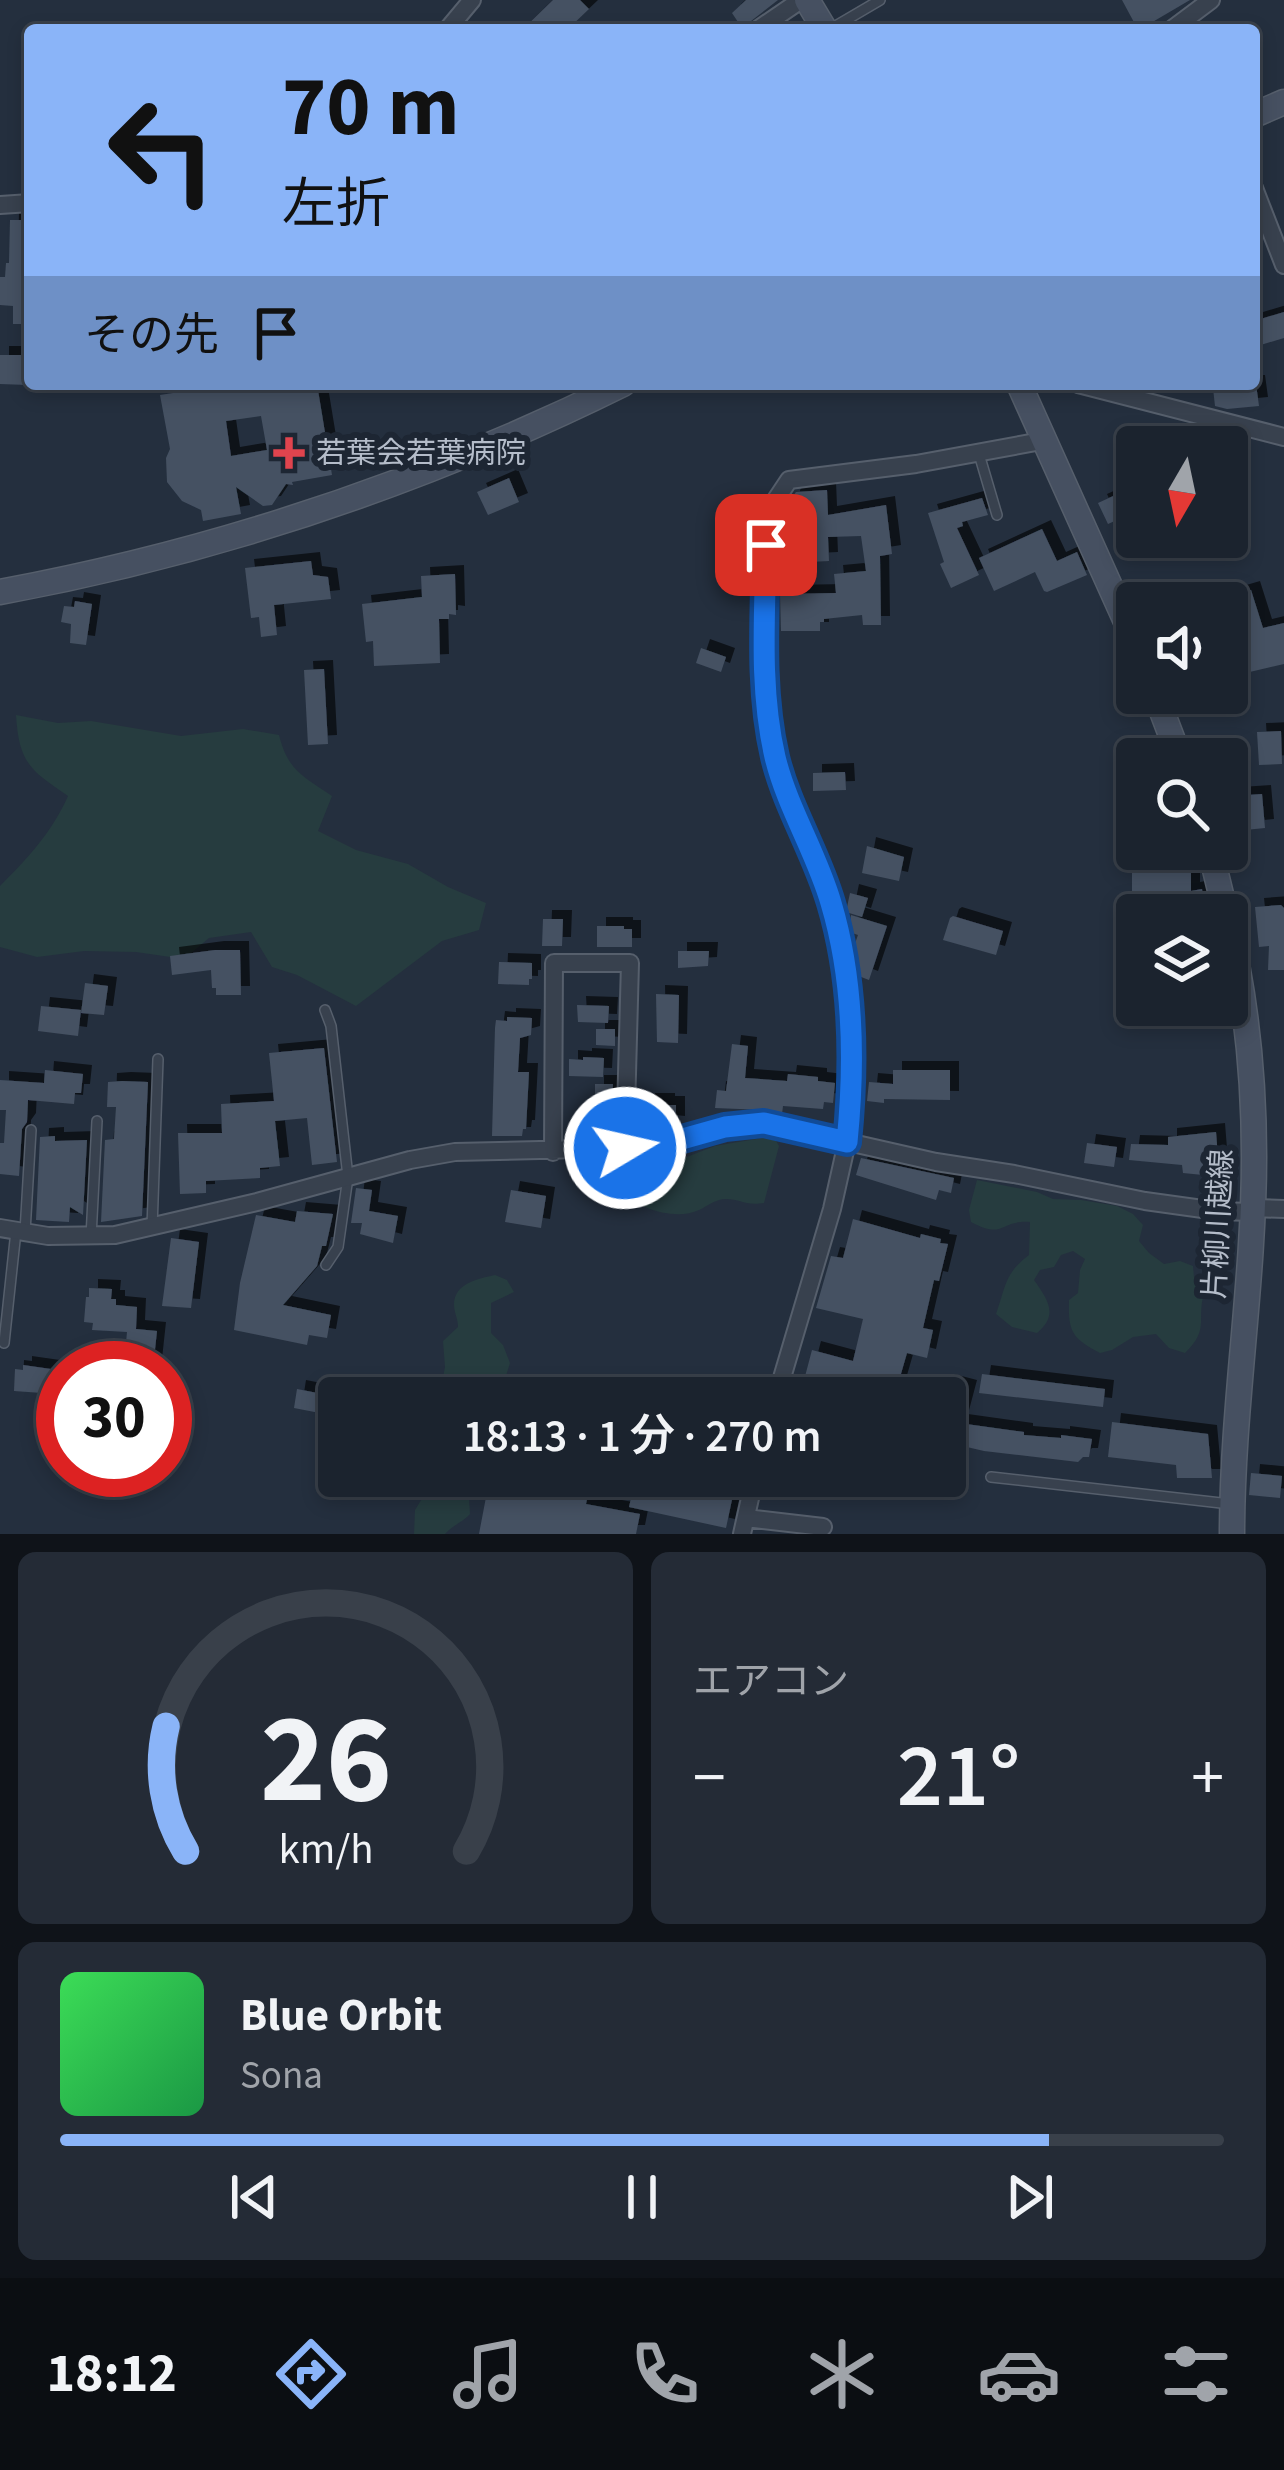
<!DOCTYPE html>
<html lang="ja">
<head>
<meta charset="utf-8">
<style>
	:root { --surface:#1b232e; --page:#242b36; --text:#f1f3f6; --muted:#a0a4aa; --line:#39404a; --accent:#8ab4f8 }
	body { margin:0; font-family:"Source Sans 3","Noto Sans JP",sans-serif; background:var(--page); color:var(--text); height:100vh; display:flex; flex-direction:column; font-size:45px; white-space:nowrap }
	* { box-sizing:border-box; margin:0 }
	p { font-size:39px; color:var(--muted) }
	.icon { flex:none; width:66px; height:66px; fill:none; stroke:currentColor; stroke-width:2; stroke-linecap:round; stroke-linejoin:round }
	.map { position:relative; height:1534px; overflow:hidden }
	.details { display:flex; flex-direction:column; gap:18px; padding:18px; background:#0f1319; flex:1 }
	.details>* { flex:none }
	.guide { position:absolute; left:24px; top:24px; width:1236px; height:366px; border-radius:12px; box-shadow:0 6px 18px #0003,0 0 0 3px var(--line); background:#8ab4f8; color:#111; overflow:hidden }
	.needle { width:78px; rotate:189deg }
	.fabs { position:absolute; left:1116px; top:426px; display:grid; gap:24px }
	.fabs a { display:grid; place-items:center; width:132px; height:132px; border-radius:12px; background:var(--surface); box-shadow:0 6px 18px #0003,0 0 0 3px var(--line); font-size:60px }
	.speed { position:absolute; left:36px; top:1341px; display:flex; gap:24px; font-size:60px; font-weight:700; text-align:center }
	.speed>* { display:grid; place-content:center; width:156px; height:156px; border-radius:50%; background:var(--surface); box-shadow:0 6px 18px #0003,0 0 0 3px var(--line); line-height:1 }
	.speed .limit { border:18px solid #d22; background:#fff; color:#111 }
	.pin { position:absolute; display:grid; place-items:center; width:102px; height:102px; color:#fff; margin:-51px; border-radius:24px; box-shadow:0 6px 18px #0006 }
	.me { position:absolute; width:132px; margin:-66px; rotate:81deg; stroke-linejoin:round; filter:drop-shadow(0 0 9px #0008) }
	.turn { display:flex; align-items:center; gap:42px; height:252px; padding:0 60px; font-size:54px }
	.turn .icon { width:156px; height:156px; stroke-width:2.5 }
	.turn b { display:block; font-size:84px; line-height:102px }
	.then { display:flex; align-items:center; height:114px; padding:0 60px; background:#0003; gap:24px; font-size:45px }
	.big { font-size:90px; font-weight:600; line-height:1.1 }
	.details .tile { flex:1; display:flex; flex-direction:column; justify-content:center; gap:18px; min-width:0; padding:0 42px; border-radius:18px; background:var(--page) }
	.details .dial { align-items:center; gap:0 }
	.dial svg { height:312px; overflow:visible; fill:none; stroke:var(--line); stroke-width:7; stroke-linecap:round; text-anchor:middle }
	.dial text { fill:var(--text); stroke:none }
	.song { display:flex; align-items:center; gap:36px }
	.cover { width:144px; height:144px; border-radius:18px; background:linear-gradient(135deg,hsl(130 70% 55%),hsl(140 70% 35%)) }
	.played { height:12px; border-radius:6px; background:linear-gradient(90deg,var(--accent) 85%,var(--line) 85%) }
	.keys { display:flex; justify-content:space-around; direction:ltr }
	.heat { display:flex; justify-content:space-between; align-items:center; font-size:66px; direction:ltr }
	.details .tiles { flex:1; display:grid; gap:18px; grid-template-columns:1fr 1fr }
	.tile:last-child { grid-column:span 2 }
	.trip { position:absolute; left:318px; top:1377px; width:648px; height:120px; border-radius:12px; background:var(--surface); box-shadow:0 6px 18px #0003,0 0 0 3px var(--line); font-weight:600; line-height:120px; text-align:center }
	.menu { display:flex; height:192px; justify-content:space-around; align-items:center; background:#0b0e12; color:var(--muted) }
	.menu .icon { width:84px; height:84px }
	.menu .active { color:var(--accent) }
	.menu b { font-size:54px; color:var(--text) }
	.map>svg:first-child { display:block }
</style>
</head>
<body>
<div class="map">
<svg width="1284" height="1534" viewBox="0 0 1284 1534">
	<defs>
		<filter id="shadow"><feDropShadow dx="9" dy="-9" stdDeviation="0" flood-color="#0009"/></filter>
	</defs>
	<rect width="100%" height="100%" fill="#242f3e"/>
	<path fill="#263c3f" d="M16,715L58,723L91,721L181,736L243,729L279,735C288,771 303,776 332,796L318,831L356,850L408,864L448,887L486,903L479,930L442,941L356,1006L297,975L272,967L251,932L209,938L184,959L136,952L84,951L37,957L0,947V886C28,858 52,832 68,796C30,770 19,763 16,715Z
		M762,1138L775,1139L779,1146L764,1203C744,1206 741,1199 726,1199C715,1199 708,1206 699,1210C678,1220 642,1211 627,1194L634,1163L638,1159L684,1158L715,1146Z
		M977,1180L1037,1192L1053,1199L1081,1200L1117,1206L1133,1214L1143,1225L1139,1241L1149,1253L1164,1264L1180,1261L1193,1266L1194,1277L1205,1290C1195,1320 1211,1328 1185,1353L1169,1348L1156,1334L1133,1337L1112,1350L1100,1353C1072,1338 1068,1332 1069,1300L1078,1293L1080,1270L1085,1259L1073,1251L1061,1255L1054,1267L1040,1270L1034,1280C1048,1300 1059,1315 1037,1333L1012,1327L996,1314C1006,1286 1004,1274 1029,1255L1030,1222C999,1220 1005,1240 971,1222L969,1210Z
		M495,1275L507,1280L514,1292L491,1303V1333L503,1345L510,1363L505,1379L481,1398H439L445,1367L443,1341L458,1327C458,1319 454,1312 454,1305C454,1283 478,1279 495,1275Z
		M426,1476H486L483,1485L469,1498L470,1514C462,1523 454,1524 445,1534H414L415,1510L423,1497Z"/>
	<path fill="#455162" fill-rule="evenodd" filter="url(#shadow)" d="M553,0H580L589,9L567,30H522Z
		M746,0H778L742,28L732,13Z
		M1122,0H1190L1144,27L1142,23L1136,26Z
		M10,220H30V324H13V306L0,305V277H5L6,263H9Z
		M1284,312V338L1254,347V321Z
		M0,355H29L28,385L0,384Z
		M231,384H317L332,475L292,482L293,485L286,484L272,505L263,506L236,487L241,514L203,521L201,510L182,501L167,482L166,458L170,449L160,395ZM261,416L267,450L231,456L226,421Z
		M1224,384H1256L1259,406L1227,409L1215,406L1213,388L1225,387Z
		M509,478L519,502L488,515L477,492Z
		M1137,485V511L1108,524L1098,503Z
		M827,490L828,515L886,505L892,554L880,556L881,625H863L862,615L824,619V622H820V631H781L780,594L836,593L834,574L866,571L861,536L828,537L829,561L790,563L791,499L796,492Z
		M982,498L988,515L962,522L963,526L957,528L979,575L951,588L940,564L944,562L928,513Z
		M1042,529L1057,561L1077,552L1087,575L1047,592L1044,591L1035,572L994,591L979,558Z
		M311,561L313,575L328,577L331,599L274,605L277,635L261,637L259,617L251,618L245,568Z
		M455,574L456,615L449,614V619H439L440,663L374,666L373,641L366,642L362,604L422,597L421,576Z
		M1251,590L1263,628L1284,623V664L1241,674L1240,669L1237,670L1227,632V597Z
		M75,601L92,604L86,645L70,643L71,624L61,622L64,606L74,607Z
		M701,648L726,657L721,672L696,663Z
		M324,669L328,744L308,745L304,670Z
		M1281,731L1282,764L1259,765L1257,732Z
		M845,772L846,790L813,791V773Z
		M1262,794L1265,828L1235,831L1232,796Z
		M867,846L904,857L899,881L862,873Z
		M1182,865V871H1191V891L1202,889L1205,911L1181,915H1137V894H1132V866Z
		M850,893L868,898L862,917L846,912Z
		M1281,905L1284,908V970H1268L1269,946L1259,947L1255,907Z
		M851,915L887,926L869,980L856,975L857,960L853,959L852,952L858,935L849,932Z
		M953,916L1003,931L996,955L943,940L950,918Z
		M543,919H563L562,946H542Z
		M597,926H624V929H632V947H597Z
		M215,950H240L241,995H216V988H212L211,970L172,975L170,956Z
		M678,951H709L708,966L678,968Z
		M499,962L532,963V979H529V985L498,984Z
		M85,983L108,986L104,1015L81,1013Z
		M656,994L679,995L678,1043L657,1042Z
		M577,1005L609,1006L608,1023L578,1022Z
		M41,1006L81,1010L78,1036L38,1031Z
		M507,1017L532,1018L531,1035L520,1038L518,1072H529L526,1129H523L522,1136H492L495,1028L496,1020L507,1021Z
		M596,1029H615V1046L596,1045Z
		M732,1044L748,1046L745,1078L787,1081L788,1074L818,1077V1081L835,1083L833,1103L824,1102L823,1109L783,1106L782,1114L766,1110L715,1108L717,1090L726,1091Z
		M324,1048L337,1162L312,1165L307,1118L275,1121L280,1166L260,1168V1178L206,1181V1193L180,1194L178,1133H222L221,1104L274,1101L269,1053Z
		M583,1057L604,1058L603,1077L569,1076V1059L583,1060Z
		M45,1070L83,1074L81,1093H75L74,1104L28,1100L27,1122L22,1129L19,1176L0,1174V1143H4L6,1110H0V1080L44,1083Z
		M893,1070H950V1100L884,1099V1103L867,1101L869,1082L893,1084Z
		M122,1081L148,1082L142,1216L101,1222L105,1140L114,1139L116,1107H107L108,1082Z
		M595,1084H613L612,1101H595Z
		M646,1102H666V1105H676V1125L646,1122Z
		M576,1111L603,1112V1129L576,1131Z
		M1216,1132L1220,1182H1203V1175L1183,1173L1182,1165L1129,1160L1131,1144L1168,1145V1137Z
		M55,1136V1141L87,1140L83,1215L70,1207L69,1222L36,1220L40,1137Z
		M1087,1143L1117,1147L1114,1167L1084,1163Z
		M861,1158L954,1178L951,1193L939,1190L936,1200L856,1175Z
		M356,1188L372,1190L369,1211L398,1216L393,1243L360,1234L362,1223H351Z
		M511,1190L546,1196L541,1228L505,1222Z
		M297,1211L333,1214L326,1246H322L317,1266L283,1305L331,1315L327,1338L309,1335L307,1345L234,1330L240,1283L256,1215L295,1222Z
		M853,1219L920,1238L921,1234L941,1239L940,1243L948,1244L939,1281L934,1280L923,1328L933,1330L927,1358L907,1353L894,1398H856L803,1384L812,1350L853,1361L863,1319L816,1308L831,1256L843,1258Z
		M171,1238L199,1242L191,1308L162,1306Z
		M89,1288L112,1289L111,1299H116V1305L137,1307L136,1329L157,1331L153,1368H134L136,1352L126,1343L127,1332L92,1330L93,1323L84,1322L86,1297H89Z
		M23,1365L58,1370L56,1394L14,1391L15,1369L23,1370Z
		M982,1374L1105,1389L1103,1407L979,1393Z
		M945,1383L968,1389L959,1423L1024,1432V1435L1061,1438V1435L1092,1439L1089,1457H1083L1078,1462L984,1451L954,1444L951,1457L945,1456Z
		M297,1389L333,1396L330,1415L294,1408Z
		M1112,1422L1208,1434L1212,1478H1177L1176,1465L1108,1457Z
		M1251,1473L1282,1476L1280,1498L1249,1495Z
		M490,1476H592L586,1504L640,1514L636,1534H479Z
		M636,1476H737L726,1528L629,1507Z"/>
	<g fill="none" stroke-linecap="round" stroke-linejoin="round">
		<defs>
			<path id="lane" d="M829,30L880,0
				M979,454L997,515
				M325,1010L331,1026L348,1177L338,1247L326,1265
				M152,1228L158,1059
				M25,1232L31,1130
				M91,1237L97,1121
				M4,1343L16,1231
				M991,1477L1230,1504"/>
			<path id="street" d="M447,30L472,0
				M757,30L801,0
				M1171,30L1211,0
				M1254,188L1284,265
				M0,205L30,203
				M1078,384L1284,437
				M553,1152L554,963H630L625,1148
				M1252,1208L1284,1209
				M0,1228L48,1236L115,1235L257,1202L410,1160L455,1152L625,1148L667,1143L725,1127L764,1123L936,1162L1014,1174L1145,1201L1217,1211L1252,1212
				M776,1398L832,1209L847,1142L852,1094L853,1035L832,907L777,763L765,698L766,545L771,507L789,480L916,464L1047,440
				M746,1518L823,1527
				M742,1534L755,1476"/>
			<path id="secondary" d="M807,0L825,30
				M1254,115L1284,102
				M1019,384L1137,646
				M0,592C215,552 427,481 623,384
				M1155,693L1180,759
				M1210,849L1226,915
				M1227,919C1246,996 1254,1077 1254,1157C1254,1283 1232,1408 1232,1534"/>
		</defs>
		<use href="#lane" stroke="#565f6c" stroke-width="12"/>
		<use href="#street" stroke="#565f6c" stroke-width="20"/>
		<use href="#secondary" stroke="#565f6c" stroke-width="27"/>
		<use href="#lane" stroke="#38414e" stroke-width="9"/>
		<use href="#street" stroke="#38414e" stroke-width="16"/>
		<use href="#secondary" stroke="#465061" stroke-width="24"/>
	</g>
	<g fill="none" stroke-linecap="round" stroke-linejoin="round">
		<defs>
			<path id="route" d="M625,1148L668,1143L725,1127L764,1123L847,1142C855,1063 854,980 831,903C817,854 787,807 775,757C759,688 765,615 766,545"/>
		</defs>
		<use href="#route" stroke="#114b97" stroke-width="30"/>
		<use href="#route" stroke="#1a73e8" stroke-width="21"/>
	</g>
	<path fill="#e0444e" stroke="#1d2633" stroke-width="4.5" d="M283 435h12v12h12v12h-12v12h-12v-12h-12v-12h12z"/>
	<g text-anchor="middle" stroke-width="12" stroke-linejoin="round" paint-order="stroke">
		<g font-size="30" fill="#b4bcc9" stroke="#1d2633" text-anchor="start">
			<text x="316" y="463">若葉会若葉病院</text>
		</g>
		<g font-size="30" fill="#b4bcc9" stroke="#1d2633">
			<text transform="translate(1218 1224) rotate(-87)" y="10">片柳川越線</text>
		</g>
	</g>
</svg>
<div class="fabs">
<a><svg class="needle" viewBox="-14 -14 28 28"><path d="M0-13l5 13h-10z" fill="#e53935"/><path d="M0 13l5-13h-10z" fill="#a0a4aa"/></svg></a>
<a><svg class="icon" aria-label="sound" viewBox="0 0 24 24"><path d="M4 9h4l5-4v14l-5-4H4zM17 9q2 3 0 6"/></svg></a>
<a><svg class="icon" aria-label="search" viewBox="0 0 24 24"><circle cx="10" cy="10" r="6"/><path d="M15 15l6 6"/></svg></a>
<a><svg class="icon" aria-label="layers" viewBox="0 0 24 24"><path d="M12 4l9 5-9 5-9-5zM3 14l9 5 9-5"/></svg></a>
</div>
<div class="speed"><div class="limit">30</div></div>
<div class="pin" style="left:766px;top:545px;background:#d93025"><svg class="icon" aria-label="arrive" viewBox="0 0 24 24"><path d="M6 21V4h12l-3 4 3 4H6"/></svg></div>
<svg class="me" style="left:625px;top:1148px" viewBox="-20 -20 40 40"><circle r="17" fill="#1a73e8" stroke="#fff" stroke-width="3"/><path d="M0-11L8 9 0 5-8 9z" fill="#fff"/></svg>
<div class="trip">18:13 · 1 分 · 270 m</div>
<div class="guide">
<div class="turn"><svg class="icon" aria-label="left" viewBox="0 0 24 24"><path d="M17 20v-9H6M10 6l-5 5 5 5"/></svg><div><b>70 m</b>左折</div></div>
<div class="then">その先<svg class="icon" aria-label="arrive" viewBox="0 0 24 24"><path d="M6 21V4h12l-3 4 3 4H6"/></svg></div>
</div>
</div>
<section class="details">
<div class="tiles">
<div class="tile dial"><svg viewBox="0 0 100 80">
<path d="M14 69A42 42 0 1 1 86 69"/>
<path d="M14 69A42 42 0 0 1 9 37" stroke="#8ab4f8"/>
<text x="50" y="56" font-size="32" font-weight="700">26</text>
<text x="50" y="72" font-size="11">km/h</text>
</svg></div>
<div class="tile"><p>エアコン</p>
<div class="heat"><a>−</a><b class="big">21°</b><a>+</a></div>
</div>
<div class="tile">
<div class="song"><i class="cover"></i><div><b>Blue Orbit</b><p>Sona</p></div></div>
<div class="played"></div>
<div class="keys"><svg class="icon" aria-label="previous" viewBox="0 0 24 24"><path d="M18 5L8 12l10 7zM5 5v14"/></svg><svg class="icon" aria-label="pause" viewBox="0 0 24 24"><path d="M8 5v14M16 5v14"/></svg><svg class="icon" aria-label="next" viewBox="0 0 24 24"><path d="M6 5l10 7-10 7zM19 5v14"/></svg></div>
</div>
</div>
</section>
<nav class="menu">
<b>18:12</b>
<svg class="icon active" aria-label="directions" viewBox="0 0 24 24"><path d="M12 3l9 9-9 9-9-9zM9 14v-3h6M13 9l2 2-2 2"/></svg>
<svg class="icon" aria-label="music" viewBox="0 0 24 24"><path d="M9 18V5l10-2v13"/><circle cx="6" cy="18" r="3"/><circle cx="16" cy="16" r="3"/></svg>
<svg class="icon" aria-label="phone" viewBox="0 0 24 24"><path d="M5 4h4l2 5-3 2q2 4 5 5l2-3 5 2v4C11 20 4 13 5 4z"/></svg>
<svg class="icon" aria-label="climate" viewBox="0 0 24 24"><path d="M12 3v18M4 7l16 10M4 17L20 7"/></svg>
<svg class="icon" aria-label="car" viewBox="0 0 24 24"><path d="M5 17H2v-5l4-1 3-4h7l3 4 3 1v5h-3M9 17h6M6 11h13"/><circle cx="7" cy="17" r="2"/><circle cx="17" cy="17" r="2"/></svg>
<svg class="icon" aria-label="filters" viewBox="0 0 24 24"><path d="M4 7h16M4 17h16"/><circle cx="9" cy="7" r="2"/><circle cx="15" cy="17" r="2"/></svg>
</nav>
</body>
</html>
